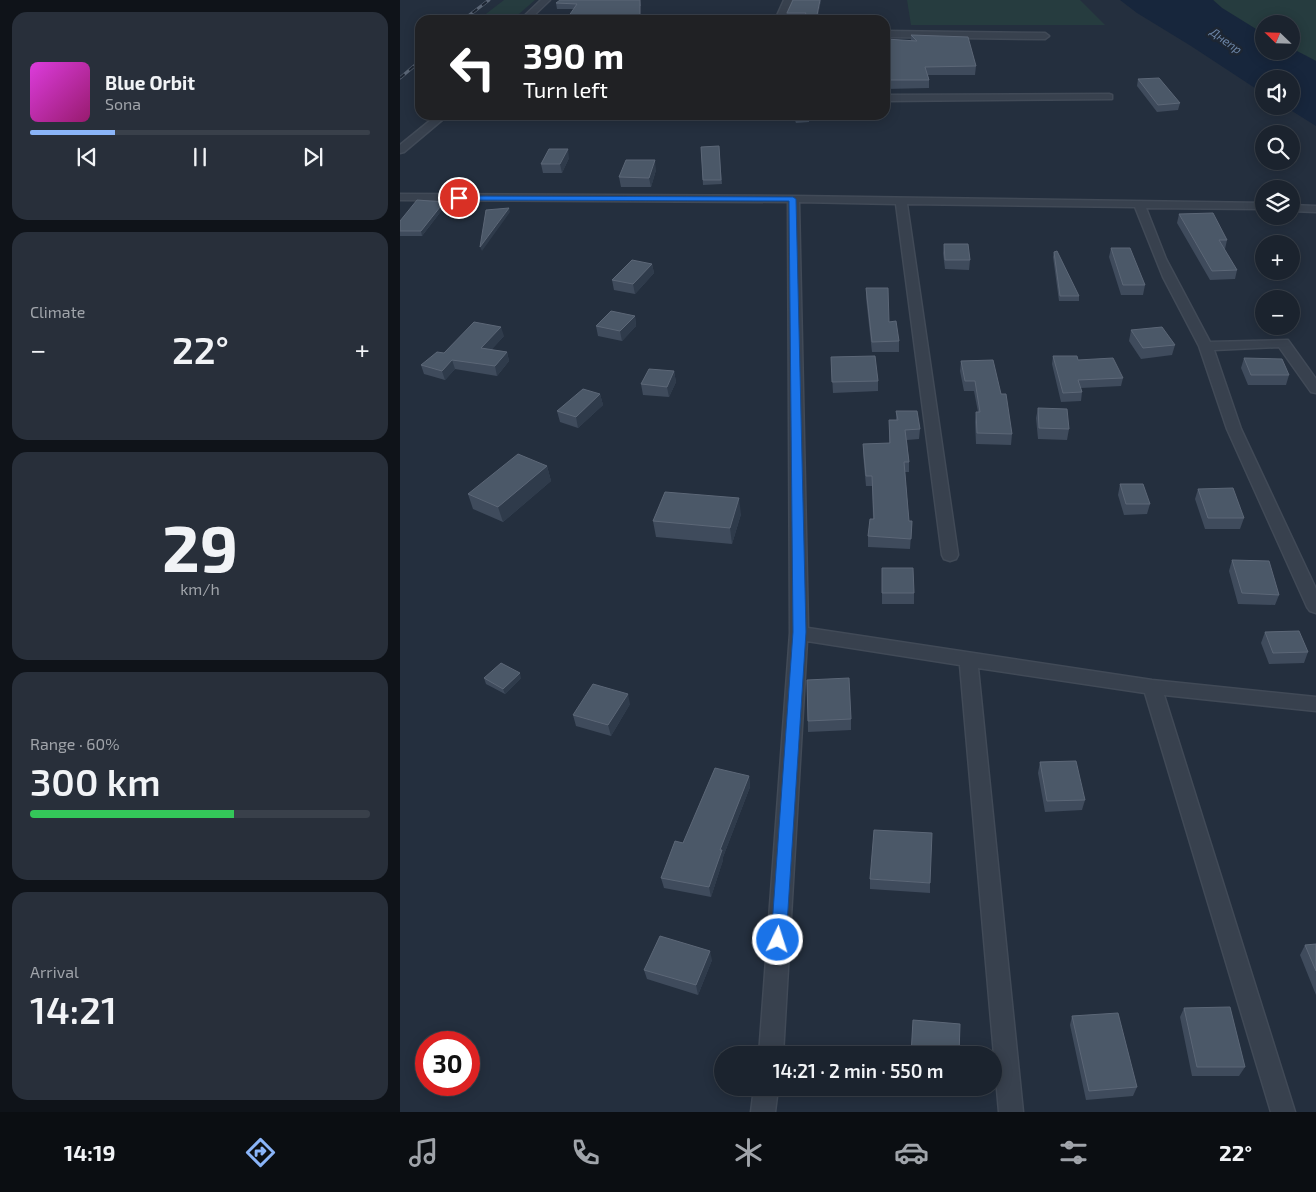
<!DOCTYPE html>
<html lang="en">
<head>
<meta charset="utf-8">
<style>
	:root { --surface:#1b232e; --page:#282f3a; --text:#f1f3f6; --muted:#a0a4aa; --line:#39404a; --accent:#8ab4f8 }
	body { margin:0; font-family:"Exo 2",sans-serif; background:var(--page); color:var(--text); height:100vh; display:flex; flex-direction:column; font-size:19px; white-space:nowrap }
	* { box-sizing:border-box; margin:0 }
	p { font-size:16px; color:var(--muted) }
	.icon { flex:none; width:28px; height:28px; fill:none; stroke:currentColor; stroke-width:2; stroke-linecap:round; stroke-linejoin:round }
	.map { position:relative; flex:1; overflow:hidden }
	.sheet { display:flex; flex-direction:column; gap:12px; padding:12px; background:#0f1319; width:400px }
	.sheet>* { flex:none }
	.guide { position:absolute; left:15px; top:15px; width:475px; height:105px; border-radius:15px; box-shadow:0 2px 12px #0003,0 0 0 1px var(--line); background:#202124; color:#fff; overflow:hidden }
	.needle { width:32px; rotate:293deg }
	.buttons { position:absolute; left:855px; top:15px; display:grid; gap:10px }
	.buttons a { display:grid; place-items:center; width:45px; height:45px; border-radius:50%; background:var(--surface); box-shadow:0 2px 12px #0003,0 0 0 1px var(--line); font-size:25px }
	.speed { position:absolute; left:15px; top:1031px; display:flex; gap:10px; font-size:25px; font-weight:700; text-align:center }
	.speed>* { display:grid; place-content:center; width:65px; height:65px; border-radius:50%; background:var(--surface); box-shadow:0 2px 12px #0003,0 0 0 1px var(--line); line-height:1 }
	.speed .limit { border:8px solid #d22; background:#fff; color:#111 }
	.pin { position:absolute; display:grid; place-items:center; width:42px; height:42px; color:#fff; margin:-21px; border:2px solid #fff; border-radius:50%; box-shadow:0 1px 5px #0007 }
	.me { position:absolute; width:55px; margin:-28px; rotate:4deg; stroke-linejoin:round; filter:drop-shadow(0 0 4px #0008) }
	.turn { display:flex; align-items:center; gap:18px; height:105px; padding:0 25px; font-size:22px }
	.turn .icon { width:65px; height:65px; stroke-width:2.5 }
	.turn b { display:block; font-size:35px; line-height:42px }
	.big { font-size:38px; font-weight:600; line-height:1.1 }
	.sheet .widget { flex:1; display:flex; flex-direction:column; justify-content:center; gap:8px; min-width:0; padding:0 18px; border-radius:15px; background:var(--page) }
	.sheet .dial { align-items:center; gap:0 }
	.dial b { font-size:65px; line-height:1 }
	.song { display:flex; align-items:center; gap:15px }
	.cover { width:60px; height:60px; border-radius:8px; background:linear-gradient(135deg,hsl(300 70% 55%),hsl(320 70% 35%)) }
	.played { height:5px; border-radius:2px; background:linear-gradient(90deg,var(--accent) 25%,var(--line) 25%) }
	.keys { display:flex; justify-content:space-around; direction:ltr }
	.heat { display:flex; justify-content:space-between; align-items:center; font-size:28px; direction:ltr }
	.charge { height:8px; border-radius:4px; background:linear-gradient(90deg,#34c759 60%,var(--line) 0) }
	.trip { position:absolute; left:314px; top:1046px; width:288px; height:50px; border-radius:25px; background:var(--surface); box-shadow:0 2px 12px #0003,0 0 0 1px var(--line); font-weight:600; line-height:50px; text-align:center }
	.dock { display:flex; height:80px; justify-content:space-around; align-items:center; background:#0b0e12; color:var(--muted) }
	.dock .icon { width:35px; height:35px }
	.dock .active { color:var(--accent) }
	.dock b { font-size:22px; color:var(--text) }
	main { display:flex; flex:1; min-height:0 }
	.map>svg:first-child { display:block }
</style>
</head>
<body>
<main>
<section class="sheet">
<div class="widget">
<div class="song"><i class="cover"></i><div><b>Blue Orbit</b><p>Sona</p></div></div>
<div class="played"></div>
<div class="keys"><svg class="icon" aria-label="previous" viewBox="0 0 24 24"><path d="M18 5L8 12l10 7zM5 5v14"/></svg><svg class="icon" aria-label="pause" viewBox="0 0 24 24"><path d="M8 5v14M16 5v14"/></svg><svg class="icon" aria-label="next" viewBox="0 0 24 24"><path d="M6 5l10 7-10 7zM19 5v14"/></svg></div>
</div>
<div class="widget"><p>Climate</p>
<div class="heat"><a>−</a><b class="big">22°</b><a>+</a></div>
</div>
<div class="widget dial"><b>29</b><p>km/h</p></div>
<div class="widget"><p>Range · 60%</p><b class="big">300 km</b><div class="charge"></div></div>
<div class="widget"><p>Arrival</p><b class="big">14:21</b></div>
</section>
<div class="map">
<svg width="916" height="1112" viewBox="0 0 916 1112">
	<rect width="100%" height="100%" fill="#242f3e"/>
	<path fill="#263c3f" d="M104,0H135L112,20H78Z
		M507,0H680L705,25H511Z
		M813,0H916V61L891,48V24H864V34L822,8Z"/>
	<path fill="#17263c" d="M720,0H813L822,8L864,34V51H891V48L916,61V126L884,106H891V79H864V94L791,46L737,13Z"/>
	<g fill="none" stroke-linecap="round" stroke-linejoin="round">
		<defs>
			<path id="street" d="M141,0H150L129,20H120Z
				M384,0H392L383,20H375Z
				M485,31L645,33L649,36L645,39L485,37Z
				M709,94L712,95V99L485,101V95Z
				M37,115H48L4,152L0,153V145Z
				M0,194L393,196L864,203V209L746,208L766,259L810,342L888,340L916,379V393L911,392L879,347L814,350L841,429L916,589V613L910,611L907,607L827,429L799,346L763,277L735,207L507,204L558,555L556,559L550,561L544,559L542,555L496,204L399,202L408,628L752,680L916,697V711L764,695L895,1112H871L745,693L578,668L623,1112H599L560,665L407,641L383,1055H359L390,633L388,202L0,200Z
				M891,205L916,206V212L891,211Z
				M354,1088H378L375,1112H351Z"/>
		</defs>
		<use href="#street" stroke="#414a57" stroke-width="3"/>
		<use href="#street" fill="#38414e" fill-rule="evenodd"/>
		<defs>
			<path id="rail" d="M63,20L89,0
				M0,78L20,61"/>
		</defs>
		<use href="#rail" stroke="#5a6575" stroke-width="3"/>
		<use href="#rail" stroke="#1d2633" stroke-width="2" stroke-dasharray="6" stroke-linecap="butt"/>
	</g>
	<path fill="#3f4b5c" d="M240,0L241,6L173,9H157L156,3Z
		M421,0L417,20H401L402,18H387V13Z
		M511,35L576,66L575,75H528L529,80V88L485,89V42L511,41Z
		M738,79L780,103L778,110L757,112L737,86Z
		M393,115H410L409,122L396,123Z
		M319,146L322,184L303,185L301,147Z
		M169,158L162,173H143L141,164Z
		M256,170L251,187H221L219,177Z
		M44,202L45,206L22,236H0V221Z
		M779,214L827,240L825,249H824L837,270L835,279L810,280L777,223Z
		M544,244L570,260L569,270L545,269L543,253Z
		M711,248L745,285L743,295H721L709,257Z
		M654,252L679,296V301H659L653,257Z
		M252,264L254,273L235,294L214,290L212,280Z
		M466,288L489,322L499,341V352H472L466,298Z
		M235,316L236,326L222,341L198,336L196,326Z
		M731,330L775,345L772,355L741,359L729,341Z
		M104,336L91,350L107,352L109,361L97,376L55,369L45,380L24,374L21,365L44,353Z
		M653,356L678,360L723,378L721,386L681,388L682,392L681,401L661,402L652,364Z
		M431,357L478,381V391L433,393Z
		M844,358L889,375L886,385H848L841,368Z
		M561,361L601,394L612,434L611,445L576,444L575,422L576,412H578L574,391H564L560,371Z
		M274,371L276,382L269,397L243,395L241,384Z
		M200,394L203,405L178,428L160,422L157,411Z
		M638,408L669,429L667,440L638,439L636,418Z
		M496,411L520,429L519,439L507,440L509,462V472H505L509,521H512L510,549L468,547V536L473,519L472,486H466L463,454V444L489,443V420H496Z
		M147,466L151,481L103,522L73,509L68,494Z
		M720,484L750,504L747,514L724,515L718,495Z
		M798,489L844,518L840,529H805L795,499Z
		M341,514L332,544L256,537L253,521Z
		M832,560L879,595L875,605L838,604L829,571Z
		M482,568L514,593V604H482Z
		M865,632L908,652L904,663L869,664L861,643Z
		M84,678H121L105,694L86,684Z
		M407,680L451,719V730L408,732Z
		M230,704L211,736L176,726L173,715Z
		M640,762L685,800L682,810L645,812L638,773Z
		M349,776L350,787L323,857V860L311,897L264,888L261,878L283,843Z
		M470,879L530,883V893L470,889Z
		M916,944V995L900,955L905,945Z
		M312,960L298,995L247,979L244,970Z
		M784,1008L845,1067L839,1076H792L780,1017Z
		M672,1016L737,1087L733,1096L686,1100L670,1025Z
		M509,1088H558L556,1096L509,1092Z"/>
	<path fill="#2f3b4b" d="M420,0H421L417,20H416Z
		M168,149L169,158L162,173L160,164Z
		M255,160L256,170L251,187L249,178Z
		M44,202L45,206L22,236L21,231Z
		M109,208L110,212L82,251L80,247Z
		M252,264L254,273L235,294L233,284Z
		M235,316L236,326L222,341L220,331Z
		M101,327L104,336L84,358L81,348Z
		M107,352L109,361L97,376L95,366Z
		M52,360L55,369L45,380L42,371Z
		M274,371L276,382L269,397L267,387Z
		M200,394L203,405L178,428L176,417Z
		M147,466L151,481L103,522L98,507Z
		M339,498L341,514L332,544L330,528Z
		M120,673L121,678L105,694L103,689Z
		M228,694L230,704L211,736L208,725Z
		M349,776L350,787L323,857V860L311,897L309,887L320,850Z
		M310,951L312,960L298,995L296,985Z"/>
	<path fill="#4b5868" stroke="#5c6777" d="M160,0H240V20H166L177,4L156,3Z
		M393,0H420L416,20H401L406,13H387Z
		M511,35L568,37L576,66L525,67L529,80H485V42L486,39L517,41Z
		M759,78L780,103L758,105L738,79Z
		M319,146L321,180H303L301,147Z
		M149,149H168L160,164H141Z
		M226,160H255L249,178L219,177Z
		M17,200L44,202L21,231H0V221Z
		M109,208L80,247L86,210Z
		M813,213L827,240H819L837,270L812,271L779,214Z
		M544,244H568L570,260H545Z
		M711,248H730L745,285H723Z
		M657,251L679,296H660L654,252Z
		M232,260L252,264L233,284L212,280Z
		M466,288H488L489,322L496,321L499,341L472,342Z
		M211,311L235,316L220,331L196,326Z
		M74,322L101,327L81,348L107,352L95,366L52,360L42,371L21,365L37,352L44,353Z
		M762,327L775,345L743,348L731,330Z
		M475,356L478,381L432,382L431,357Z
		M653,356H677L678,360L713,358L723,378L678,380L682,392L663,393Z
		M844,358L882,359L889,375H851Z
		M593,360L601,394H606L612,434L577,433L576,412H580L575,381H565L561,361Z
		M249,369L274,371L267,387L241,384Z
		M183,389L200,394L176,417L157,411Z
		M638,408L667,409L669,429L639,428Z
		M496,411H517L520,429L505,430L509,462H504L509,521H512L511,539L468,536L470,519H474L472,476H466L463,444L490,443L489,420H498Z
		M118,454L147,466L98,507L68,494Z
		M720,484H743L750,504H726Z
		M833,488L844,518H808L798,489Z
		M265,492L339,498L330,528L253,521Z
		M832,560L869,561L879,595L842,593Z
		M482,568H513L514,593H482Z
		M899,631L908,652L873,653L865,632Z
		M101,663L120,673L103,689L84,678Z
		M449,678L451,719L408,721L407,680Z
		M193,684L228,694L208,725L173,715Z
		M676,761L685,800L647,801L640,762Z
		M315,768L349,776L320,850H322L309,887L261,878L275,841L283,843Z
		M474,830L532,833L530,883L470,879Z
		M260,936L310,951L296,985L244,970Z
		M916,944V971L905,945Z
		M830,1007L845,1067H797L784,1008Z
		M718,1013L737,1087L689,1091L672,1016Z
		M513,1020L560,1024L559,1055H511Z"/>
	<path fill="#1a73e8" stroke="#114b97" d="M56,196L393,197L396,199L406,632L386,940L384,945L378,947L373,945L371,940L393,632L389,201L59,200L55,198Z"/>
	<g text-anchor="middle" stroke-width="5" stroke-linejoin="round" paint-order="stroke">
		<g font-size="12" font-style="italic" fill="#6d86a8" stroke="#1d2633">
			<text transform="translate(826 41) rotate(36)" y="4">Днепр</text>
		</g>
	</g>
</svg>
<div class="buttons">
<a><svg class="needle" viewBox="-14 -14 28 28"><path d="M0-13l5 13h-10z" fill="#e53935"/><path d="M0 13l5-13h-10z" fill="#a0a4aa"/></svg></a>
<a><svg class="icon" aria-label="sound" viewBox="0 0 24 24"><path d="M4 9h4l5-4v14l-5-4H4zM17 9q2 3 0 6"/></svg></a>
<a><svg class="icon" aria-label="search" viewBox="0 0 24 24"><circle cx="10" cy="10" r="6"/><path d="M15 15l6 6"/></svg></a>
<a><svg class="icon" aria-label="layers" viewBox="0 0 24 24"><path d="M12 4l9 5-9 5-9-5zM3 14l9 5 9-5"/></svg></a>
<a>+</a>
<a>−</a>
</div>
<div class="speed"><div class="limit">30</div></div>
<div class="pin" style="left:59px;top:198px;background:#d93025"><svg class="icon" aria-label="arrive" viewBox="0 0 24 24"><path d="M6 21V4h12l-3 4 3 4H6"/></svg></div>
<svg class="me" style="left:378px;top:940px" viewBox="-20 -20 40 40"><circle r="17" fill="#1a73e8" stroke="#fff" stroke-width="3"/><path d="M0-11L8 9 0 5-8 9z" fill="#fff"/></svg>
<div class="trip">14:21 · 2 min · 550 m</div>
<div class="guide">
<div class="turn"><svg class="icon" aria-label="left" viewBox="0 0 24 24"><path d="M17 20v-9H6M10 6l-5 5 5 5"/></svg><div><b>390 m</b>Turn left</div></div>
</div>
</div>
</main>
<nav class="dock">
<b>14:19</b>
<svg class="icon active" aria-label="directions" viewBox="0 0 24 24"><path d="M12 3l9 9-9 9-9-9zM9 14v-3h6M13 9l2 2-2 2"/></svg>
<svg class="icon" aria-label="music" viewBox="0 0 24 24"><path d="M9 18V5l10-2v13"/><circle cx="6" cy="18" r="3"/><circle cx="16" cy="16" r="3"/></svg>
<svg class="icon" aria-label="phone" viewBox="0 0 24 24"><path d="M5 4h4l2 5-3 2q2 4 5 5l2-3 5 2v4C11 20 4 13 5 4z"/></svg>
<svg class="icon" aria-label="climate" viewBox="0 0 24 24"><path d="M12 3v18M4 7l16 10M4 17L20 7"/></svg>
<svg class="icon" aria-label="car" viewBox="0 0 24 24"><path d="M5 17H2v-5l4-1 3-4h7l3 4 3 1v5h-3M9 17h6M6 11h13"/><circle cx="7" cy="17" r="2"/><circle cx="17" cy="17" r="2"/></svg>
<svg class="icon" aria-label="filters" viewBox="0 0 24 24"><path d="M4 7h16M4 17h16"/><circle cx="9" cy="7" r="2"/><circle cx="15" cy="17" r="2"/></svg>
<b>22°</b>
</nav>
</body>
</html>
